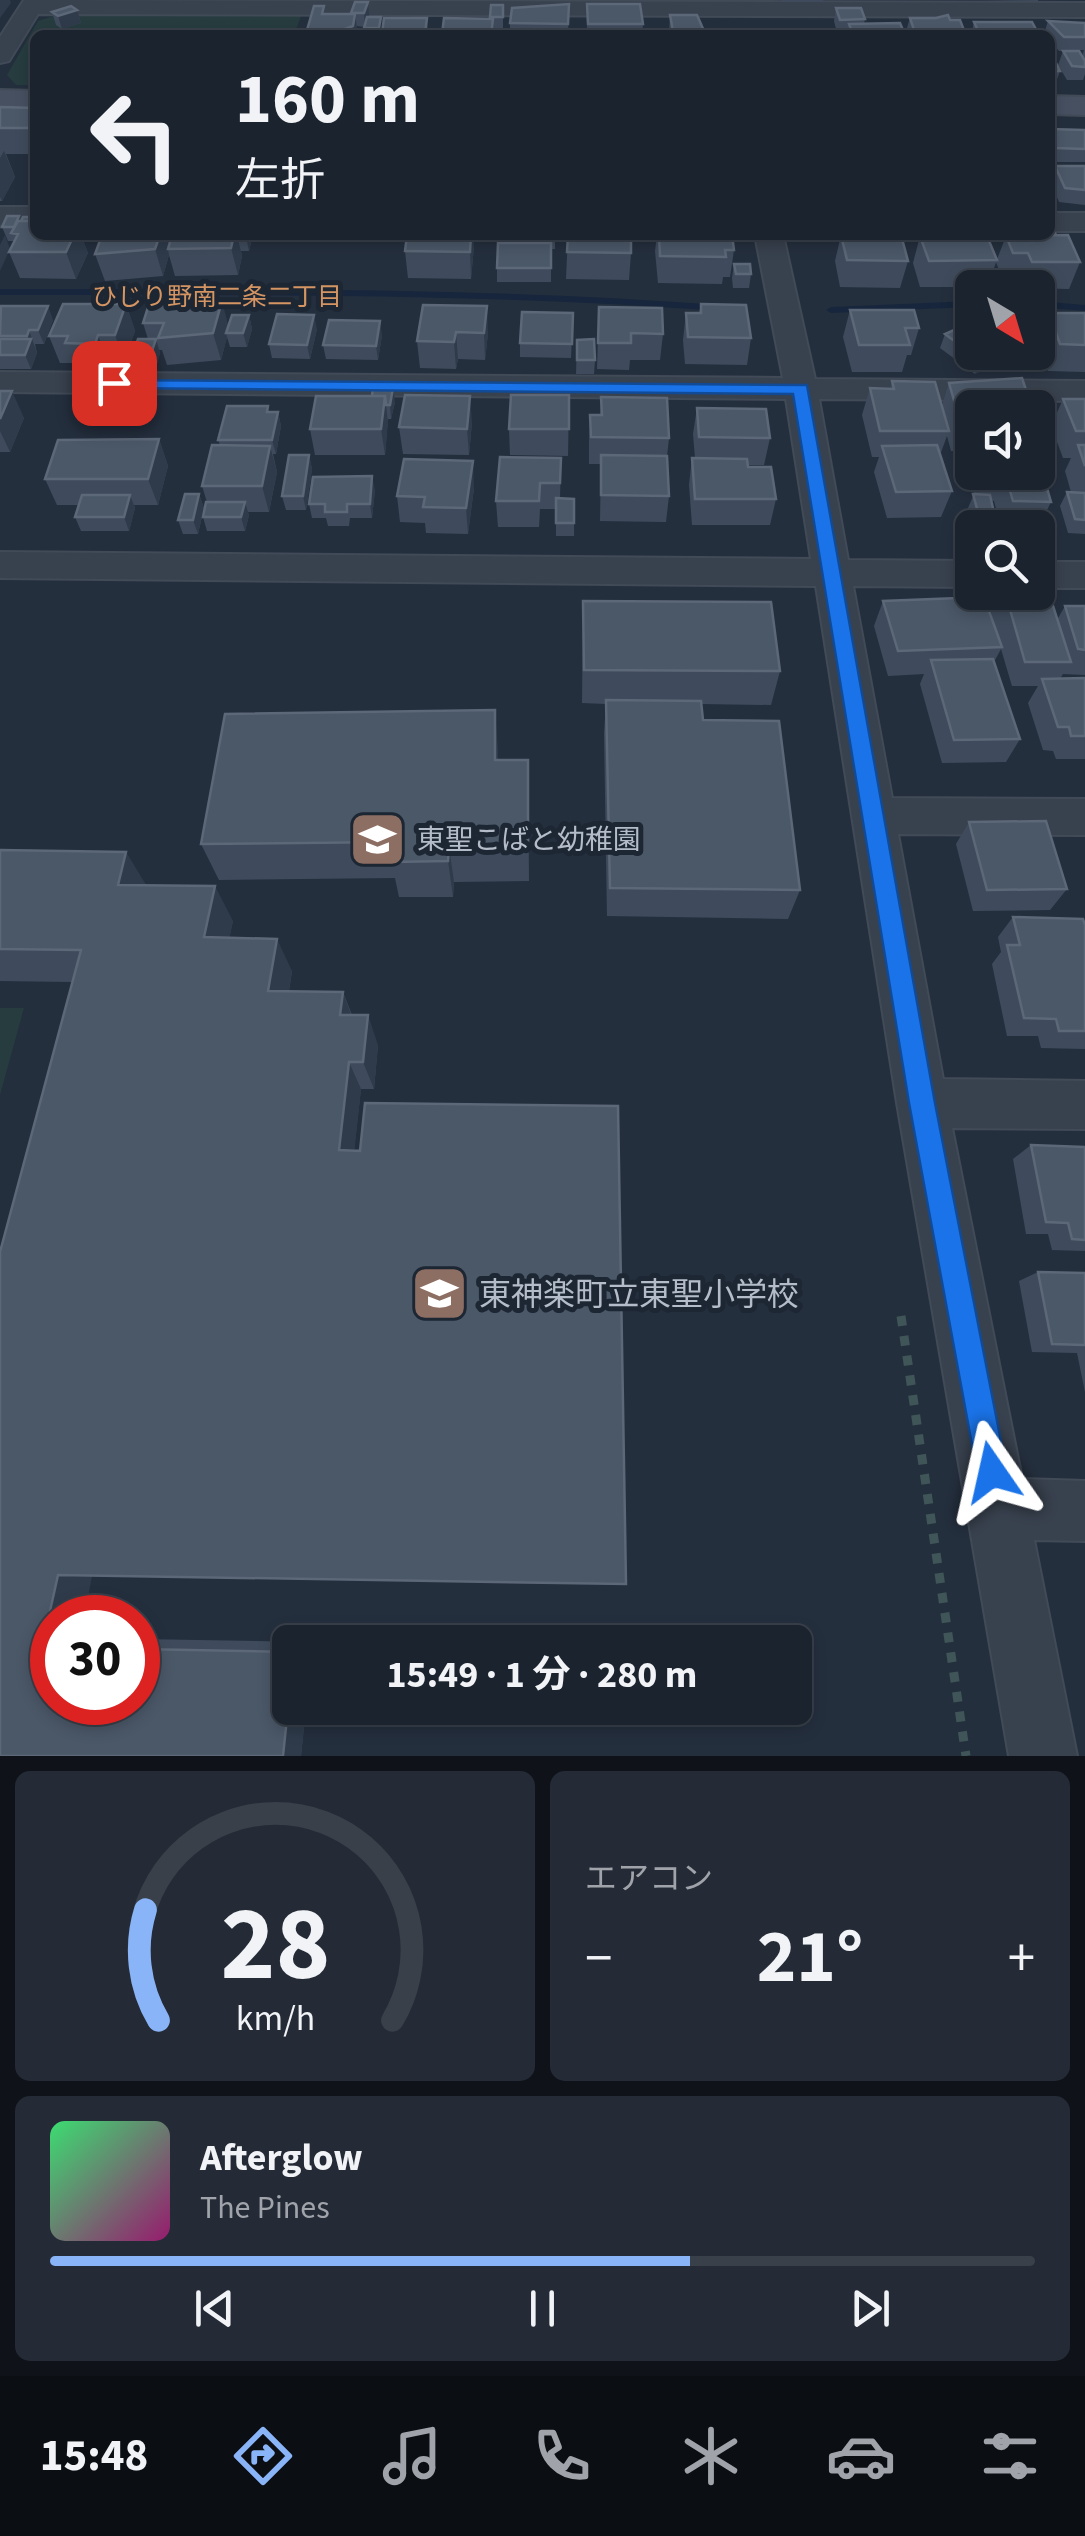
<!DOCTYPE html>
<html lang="ja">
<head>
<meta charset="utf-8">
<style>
	:root { --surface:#1b232e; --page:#242b36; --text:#f1f3f6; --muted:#a0a4aa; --line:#39404a; --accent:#8ab4f8 }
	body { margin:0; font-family:"Source Sans 3","Noto Sans JP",sans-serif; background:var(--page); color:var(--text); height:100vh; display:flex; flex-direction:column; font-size:38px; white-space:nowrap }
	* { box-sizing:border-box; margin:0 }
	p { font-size:32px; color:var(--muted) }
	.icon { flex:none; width:55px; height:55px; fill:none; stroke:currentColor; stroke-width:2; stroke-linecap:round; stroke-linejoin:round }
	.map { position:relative; height:1756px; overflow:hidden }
	.details { display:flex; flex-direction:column; gap:15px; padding:15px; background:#0f1319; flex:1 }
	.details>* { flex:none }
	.top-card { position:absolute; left:30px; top:30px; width:1025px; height:210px; border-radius:15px; box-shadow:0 5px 15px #0003,0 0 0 2px var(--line); background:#1b232e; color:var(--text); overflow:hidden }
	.needle { width:65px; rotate:142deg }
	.tools { position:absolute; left:955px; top:270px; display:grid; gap:20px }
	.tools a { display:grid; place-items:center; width:100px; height:100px; border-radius:15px; background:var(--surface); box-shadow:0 5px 15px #0003,0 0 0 2px var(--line); font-size:50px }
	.speed { position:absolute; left:30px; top:1595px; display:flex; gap:20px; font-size:50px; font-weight:700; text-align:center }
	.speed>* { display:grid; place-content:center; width:130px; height:130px; border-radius:50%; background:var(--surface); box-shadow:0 5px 15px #0003,0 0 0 2px var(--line); line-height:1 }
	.speed .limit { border:15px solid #d22; background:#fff; color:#111 }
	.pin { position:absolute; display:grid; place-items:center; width:85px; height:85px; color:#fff; margin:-42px; border-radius:20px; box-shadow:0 5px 15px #0006 }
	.me { position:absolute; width:110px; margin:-55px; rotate:349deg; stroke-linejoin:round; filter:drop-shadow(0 0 8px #0008) }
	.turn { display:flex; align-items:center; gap:35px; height:210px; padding:0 40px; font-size:45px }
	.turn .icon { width:130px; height:130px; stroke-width:2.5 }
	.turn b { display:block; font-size:70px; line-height:85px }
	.big { font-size:75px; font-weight:700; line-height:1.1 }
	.details .tile { flex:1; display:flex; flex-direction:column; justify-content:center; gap:15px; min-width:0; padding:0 35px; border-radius:15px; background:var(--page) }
	.details .dial { align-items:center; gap:0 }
	.dial svg { height:260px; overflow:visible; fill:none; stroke:var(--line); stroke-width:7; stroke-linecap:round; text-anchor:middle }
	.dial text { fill:var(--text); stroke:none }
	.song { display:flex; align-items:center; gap:30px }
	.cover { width:120px; height:120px; border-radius:15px; background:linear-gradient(135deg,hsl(140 70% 55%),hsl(320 70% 35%)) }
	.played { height:10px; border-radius:5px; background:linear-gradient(90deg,var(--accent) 65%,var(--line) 65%) }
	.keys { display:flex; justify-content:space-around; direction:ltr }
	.heat { display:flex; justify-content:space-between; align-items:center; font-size:55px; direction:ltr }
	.details .tiles { flex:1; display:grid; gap:15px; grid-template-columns:1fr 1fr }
	.tile:last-child { grid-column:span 2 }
	.trip { position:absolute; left:272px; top:1625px; width:540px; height:100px; border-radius:15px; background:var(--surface); box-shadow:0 5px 15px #0003,0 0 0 2px var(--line); font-weight:700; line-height:100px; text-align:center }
	.dock { display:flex; height:160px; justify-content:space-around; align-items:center; background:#0b0e12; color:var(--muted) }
	.dock .icon { width:70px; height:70px }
	.dock .on { color:var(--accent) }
	.dock b { font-size:45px; color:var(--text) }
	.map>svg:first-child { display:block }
</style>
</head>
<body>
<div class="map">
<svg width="1085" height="1756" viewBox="0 0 1085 1756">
	<rect width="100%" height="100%" fill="#242f3e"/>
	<path fill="#263c3f" d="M57,15L301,16L294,35H35V85H16L7,75L38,21Z
		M0,1008H24L0,1095Z"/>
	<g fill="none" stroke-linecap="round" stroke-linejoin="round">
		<path fill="#17263c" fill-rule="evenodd" d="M0,289C240,289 482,287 721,305L726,308L721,311C482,293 240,295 0,295Z
			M972,301V307L831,313L826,310L831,307Z
			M1038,301L1085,305V311L1038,307Z"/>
		<defs>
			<path id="street" d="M24,0L1085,3V17L38,14L9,61L0,63V37Z
				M0,207H35V225H0Z
				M1050,213H1085V231H1050Z
				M755,235H783L815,379L1085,381V401L819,399L848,560L972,561V587L853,586L892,798L1085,799V835L898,834L943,1079L1085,1081V1129L952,1128L1022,1479L1085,1481V1541L1034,1540L1077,1756H1009L897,1103L816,586L0,578V552L811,559L786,399L0,392V372L783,378Z
				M1038,562H1085V588H1038Z"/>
			<path id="secondary" d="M0,90L35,91V109L0,108Z
				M1050,96L1085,97V115L1050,114Z"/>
		</defs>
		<use href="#street" stroke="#414a57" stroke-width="4"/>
		<use href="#secondary" stroke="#414a57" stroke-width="4"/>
		<path stroke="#3f5557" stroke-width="9" stroke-dasharray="10 10" stroke-linecap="butt" d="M901,1316L966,1756"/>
		<use href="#street" fill="#38414e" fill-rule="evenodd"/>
		<use href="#secondary" fill="#465061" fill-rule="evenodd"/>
	</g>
	<path fill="#3f4b5c" d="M782,0H823V2H782Z
		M979,0H1038V1Z
		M368,2V17L382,30L427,18L428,35H382V34V35H365L364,27L357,26L358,35L325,14H351Z
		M569,4L568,35H510V23Z
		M587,4L643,24L642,35H587Z
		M503,5V31H493V35H442L490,19Z
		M836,8L865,19L864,24L905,35H846L847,33H837L834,21Z
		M77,10L81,23L62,29L56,25L52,12Z
		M670,15L704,31V33L669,34Z
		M910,18L950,20L965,33V35H908L906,31Z
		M1048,21L1085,23V74L1083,80H1067L1058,65L1063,51L1082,56L1084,50L1059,51L1050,41V35L1044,34Z
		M974,22L1039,35H971Z
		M1050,53L1060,71L1055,85H1050Z
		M0,107L35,108V154H6L15,177L2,201H0Z
		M1050,129L1085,130V162H1050Z
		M1055,166H1085V205L1059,202L1050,181Z
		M21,221L35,235H81L88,253L76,279L20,278L9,252L14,241H8L2,227Z
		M96,235H166L169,244L172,235H253L249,251H241L242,256L238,275L175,276L169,255L163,276L105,281L95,254L99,244Z
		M526,235H555V249H551V282H497V268L526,243Z
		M568,235L631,253L629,280L566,279Z
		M657,235H732L734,250L730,277H723L722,284L658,283L655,251Z
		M841,235L908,261L900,288L840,287L835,261Z
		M974,235L997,260L987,287H920L913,263L920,236Z
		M1056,235L1080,262L1069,289L1021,288L1018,280H1003L996,262L1006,236Z
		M474,246L471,279L408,278L405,251Z
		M734,264L751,274L749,288H733L732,278Z
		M126,304L135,331L124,362H108L105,370H76L73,363H60L49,336Z
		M701,304L751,338L747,365L685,364L683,340L686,313H699Z
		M423,305L488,333L485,360L458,359L456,369L420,368L417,341Z
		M599,307L663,334L660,360H630L629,370L597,369Z
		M0,308L53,320L44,344H35L37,353L31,369H0Z
		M850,310L919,328L911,355H907L902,372H852L843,337Z
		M573,313L571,358L520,357V343Z
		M1049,313H1085V372L1048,371L1038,339Z
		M249,315L252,329L247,347H230L227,337L221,360L167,365L162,350H159L160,353L155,371H137L132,357L148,339L143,323L228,325Z
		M317,329L310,359L272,358L269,344Z
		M945,334L972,352H1031L1030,354L1012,353L1010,358L975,374L940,348Z
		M382,335L378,360L326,359L323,345Z
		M577,340L595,360L594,374H576Z
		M892,381L942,405L949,383L972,408V451H951L947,436L940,455L952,491L941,517L887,518L874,472L879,457H872L862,415L870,388L890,389Z
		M0,391L24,418L10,452H0Z
		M569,395L568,456L510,455L509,429Z
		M601,397L669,438L667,456L669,496L666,522L600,521L601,464H589V442L590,415H600Z
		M1063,399H1085V534L1068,533L1060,506L1067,492H1071L1065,471L1071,458H1063L1051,426Z
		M395,402L391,419H388L385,455H315L310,429Z
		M697,408L770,438L764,465H748V467L776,499L770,525H692L689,485L692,458H695L693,434Z
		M270,412H278L281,426L276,454H273L277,472L269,512H248L249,515L245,531H207L203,517L207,502L202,486L220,445L218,440Z
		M472,422L469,455L403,454L399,427Z
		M159,439L168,466L158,505H134L135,508L129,531H81L75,517L78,505H57L45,479Z
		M309,455L312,469L306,510H286L282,496Z
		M561,458L560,498L574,499V536H556V509H540L539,527H498L496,501Z
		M972,458V472H1038L1051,502L1038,528L1001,527L994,501L991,500L995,517L991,528L972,529L968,508L974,494L968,470Z
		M474,488L468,534L426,533L425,523L400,522L397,496Z
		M375,490L372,518H350L349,526H328L326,518H312L309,504Z
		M199,494L204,508L198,534H183L178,520Z
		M1001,592H1038L1057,620L1065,606H1085V675L1063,674L1060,679L1085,678V759H1056L1053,751L1043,750L1028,703L1038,686H1012L1001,649L994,662L1020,739L1006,762L942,763L920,684L924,674L888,676L874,626L883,601L995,627L991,613Z
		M583,601L780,671L771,705L702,704L703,720L800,890L788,919L607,916L604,733L606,704L582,703Z
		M498,760H528L529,881L454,882L453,897H399L395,878L219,880L201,844Z
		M969,822L1067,889L1050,910L973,911L956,844Z
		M0,850L146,885L233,921L229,938L292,971L289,991L343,992L352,1015L378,1045L374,1089H361L354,1150L618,1106L92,1576L52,1618V1702H138V1639L313,1642H290V1708H306L301,1756H0L73,982L0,981Z
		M1013,917L1085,925V1049L1041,1048L1038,1036H1007L992,964L1001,952L998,937Z
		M1031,1145L1085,1147V1251L1052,1250L1048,1234H1026L1013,1159Z
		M1038,1272L1085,1273V1392L1077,1353L1032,1352L1019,1281Z"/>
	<path fill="#2f3b4b" d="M0,0H10L11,3L0,18Z
		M368,2L369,15L365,27L364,13Z
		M77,10L81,23L62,29L58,16Z
		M355,14L357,28L355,35L342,30Z
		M35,114V147L28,128Z
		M4,151L15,177L2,201L0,197V158Z
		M5,235L10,249L0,271V245Z
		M74,235H81L88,253L76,279L66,252Z
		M160,235H166L170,249H168L169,255L163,276L155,249Z
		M234,235H237L242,256L238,275L231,248Z
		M246,235H253L249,251L246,237Z
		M471,235H473L474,246L471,279L470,252Z
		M222,301L229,328L226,333L227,337L221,360L213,333Z
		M126,304L135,331L124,362L115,335Z
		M48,306L53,320L44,344L38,330Z
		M487,306L488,333L485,360L484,333Z
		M249,315L252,329L247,347L243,333Z
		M314,315L317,329L310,359L307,345Z
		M380,321L382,335L378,360L376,346Z
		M29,330L37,353L31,369L25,355L30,343L27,336Z
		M456,332L458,359L456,369L454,342Z
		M98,335L108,362L105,370L95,344Z
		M156,339L160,353L155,371L150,357Z
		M996,352H1012L1010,358L975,374L980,360Z
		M393,388L395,402L391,419L390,405Z
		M12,391L24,418L10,452L0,431V419Z
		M385,396L388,422L385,455L381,429Z
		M470,396L472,422L469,455L467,429Z
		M278,412L281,426L276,454L272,440Z
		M159,439L168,466L158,505L148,479Z
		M270,446L277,472L269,512L262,486Z
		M309,455L312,469L306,510L303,496Z
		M473,461L474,488L468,534L466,508Z
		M372,476L375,490L372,518L370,504Z
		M199,494L204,508L198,534L193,520Z
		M130,495L135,508L129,531L124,517Z
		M245,502L249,515L245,531L241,517Z
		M495,710L498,750V799L495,760Z
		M449,846L454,882L453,897L448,861Z
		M126,852L148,888L118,885Z
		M215,886L233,921L223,970L204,937Z
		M277,939L292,971L284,1021L268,991Z
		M343,992L354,1023L340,1015Z
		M368,1015L378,1045L374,1089L363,1062Z
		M349,1062L361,1089L352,1173L339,1150Z
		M93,1571L84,1618H52V1645L42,1647L58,1575Z
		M290,1689V1708H306L301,1756H283Z"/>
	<path fill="#4b5868" stroke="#5c6777" stroke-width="2.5" d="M355,2H368L364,13H351Z
		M569,4L568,24L510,23L512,8Z
		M587,4H640L643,24H588Z
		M491,5H503V17H490Z
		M71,6L77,10L58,16L52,12Z
		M314,6H324L322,14H355L353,26L342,30H307Z
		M836,8H861L865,19L840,20Z
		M670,15H697L704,31H673Z
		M948,15L950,20H960L965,33H915L910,18H936Z
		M367,17H381L379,28H364Z
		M384,18H427L425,33H382Z
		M444,18L493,19L491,35L442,34Z
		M1048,21L1085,23V37H1064Z
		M974,22H1032L1039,35H980Z
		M900,23L905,35H853L849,24Z
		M308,29L357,30L356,35H306Z
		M694,33V35L659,34Z
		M1063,51H1079L1085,61V67L1072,66Z
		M1050,53H1051L1060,71H1050Z
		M0,107L35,108V114L28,128H0Z
		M1050,129L1085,130V149L1055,148L1050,136Z
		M1055,166H1085V190L1065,188Z
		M7,216H19L14,227H2Z
		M23,217H35L33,221H21Z
		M18,221H35V235H74L66,252H9L18,234L11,233Z
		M1050,223L1056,235H1036H1050Z
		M102,235H160L155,249L95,254Z
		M172,235H234L231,248L168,249Z
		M407,235H471L470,252L405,251Z
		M568,235H631V253L567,252Z
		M659,235H732L734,250H725L726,257L660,256Z
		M841,235H901L908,261L847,260Z
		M1068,235L1080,262H1032L1028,253H1013L1006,236Z
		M920,236H987L997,260L929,261Z
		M498,243H551V268H497Z
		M734,264H750L751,274H736Z
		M150,301H222L213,333L158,338L164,323H143Z
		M63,304H126L115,335H98L95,344L65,343L68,336H49Z
		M701,304L746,305L751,338L688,337L686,313H701Z
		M423,305L487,306L484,333L456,332L454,342L417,341Z
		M1,306H48L38,330H29L27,336H0Z
		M599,307L662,308L663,334L631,333V343H598Z
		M850,310H914L919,328H905L910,345H859Z
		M522,312L573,313L572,344L520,343Z
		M1049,313H1085V345L1060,344Z
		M277,314L314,315L307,345L269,344Z
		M232,315H249L243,333H226Z
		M329,320L380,321L376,346L323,345Z
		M972,322V352H996L980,360L945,334Z
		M0,339H31L25,355H0Z
		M138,339H156L150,357H132Z
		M594,339L595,360H577V340Z
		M1022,378L1032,408H972V425H961L949,383Z
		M892,381L935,382L949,431H880L870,388L894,389Z
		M373,387L393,388L390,405H386L385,396H372Z
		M0,391H12L0,419Z
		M405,395L470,396L467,429L399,427Z
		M511,395H569V429H509Z
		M316,396H385L381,429H310Z
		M601,397L667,398L669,438L591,437L590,415H602Z
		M1063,399H1085V431H1076Z
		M227,406H268L267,412H278L272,440H218Z
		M697,408L766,409L770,438L699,437Z
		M159,439L148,479H45L58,440Z
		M212,445L270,446L262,486H202Z
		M937,445L952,491L896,492L882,446Z
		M1078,445H1085V466Z
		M289,455H309L303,496H282Z
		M601,455L667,456L669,496L601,495Z
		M500,457L561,458L560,483H540L539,501H496Z
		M1038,457L1051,502L1013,501L1005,474H986L1038,472Z
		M692,458L747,459L748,467H771L776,499H695Z
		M404,459L473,461L466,508L423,507L425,497L397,496Z
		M372,476L370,504H347V512H325V504H309L313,477Z
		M1067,492L1085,493V520L1075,519Z
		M185,494H199L193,520H178Z
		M973,494L990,495L995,517L979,516Z
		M82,495H130L124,517H75Z
		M556,498L574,499V523H556Z
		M206,502H245L241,517H203Z
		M1038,587H1047L1071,662H1025L1005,592H1038Z
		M984,597L1002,647L898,651L883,601Z
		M583,601L771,602L780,671L584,670Z
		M1065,606H1085V650L1078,649Z
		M993,659L1020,739L954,740L931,660Z
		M1085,678V736H1071L1069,727H1058L1042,679Z
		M606,700L701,701L703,720L779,721L800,890L610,888Z
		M495,710V760H528V845L449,846L448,861L391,862L393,842L201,844L225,714Z
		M1046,821L1067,889L987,890L969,822Z
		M0,850L126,852L118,885L215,886L204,937L277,939L268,991L343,992L340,1015H368L363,1062H349L339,1150L360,1151L365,1103L618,1106L626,1584L58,1575L42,1647L52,1648V1702H138V1649L290,1652V1689L283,1756H0V1252L81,950L0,949Z
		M1013,917L1083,919L1085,925V1031H1059L1056,1019L1024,1018L1007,945H1020Z
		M1031,1145L1085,1147V1240L1072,1239L1068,1223L1046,1222Z
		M1038,1272L1085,1273V1345L1052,1344Z"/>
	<path fill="#1a73e8" stroke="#114b97" stroke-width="2.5" d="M109,380L807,385L935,1103L1007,1472L1002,1483L992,1487L981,1483L977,1472L909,1103L793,394L114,388L109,387Z"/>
	<defs>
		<symbol id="school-square" viewBox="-11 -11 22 22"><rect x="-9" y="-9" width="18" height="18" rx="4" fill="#8d6e63" stroke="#1d2633"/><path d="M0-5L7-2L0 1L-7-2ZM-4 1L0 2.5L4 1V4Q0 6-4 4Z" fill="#fff"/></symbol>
	</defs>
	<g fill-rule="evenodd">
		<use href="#school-square" x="346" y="808" width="63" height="63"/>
		<use href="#school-square" x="408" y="1262" width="63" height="63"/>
	</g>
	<g text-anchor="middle" stroke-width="10" stroke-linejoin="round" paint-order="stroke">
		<g font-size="25" fill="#d59563" stroke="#1d2633">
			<text x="217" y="305">ひじり野南二条二丁目</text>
		</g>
		<g font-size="28" fill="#b4bcc9" stroke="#1d2633" text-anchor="start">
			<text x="417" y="849">東聖こばと幼稚園</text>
		</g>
		<g font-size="32" fill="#b4bcc9" stroke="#1d2633" text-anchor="start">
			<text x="479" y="1305">東神楽町立東聖小学校</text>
		</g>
	</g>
</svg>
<div class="tools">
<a><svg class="needle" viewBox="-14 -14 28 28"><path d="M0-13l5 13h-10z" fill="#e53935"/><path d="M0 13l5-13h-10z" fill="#a0a4aa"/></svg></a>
<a><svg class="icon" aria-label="sound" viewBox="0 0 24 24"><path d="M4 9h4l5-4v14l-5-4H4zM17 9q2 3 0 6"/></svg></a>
<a><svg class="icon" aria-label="search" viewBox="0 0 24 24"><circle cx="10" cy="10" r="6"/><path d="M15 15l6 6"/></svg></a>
</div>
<div class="speed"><div class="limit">30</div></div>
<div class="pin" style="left:114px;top:383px;background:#d93025"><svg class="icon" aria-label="arrive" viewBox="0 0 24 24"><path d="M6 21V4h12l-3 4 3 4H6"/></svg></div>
<svg class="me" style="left:992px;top:1472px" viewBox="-20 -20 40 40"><path d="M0-17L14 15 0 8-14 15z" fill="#1a73e8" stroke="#fff" stroke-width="4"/></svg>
<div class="trip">15:49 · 1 分 · 280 m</div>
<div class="top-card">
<div class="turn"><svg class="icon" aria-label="left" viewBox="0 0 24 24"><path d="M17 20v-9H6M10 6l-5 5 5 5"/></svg><div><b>160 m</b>左折</div></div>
</div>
</div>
<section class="details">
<div class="tiles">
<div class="tile dial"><svg viewBox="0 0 100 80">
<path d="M14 69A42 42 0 1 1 86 69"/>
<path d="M14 69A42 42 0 0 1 10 35" stroke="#8ab4f8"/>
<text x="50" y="56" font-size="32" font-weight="700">28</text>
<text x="50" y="72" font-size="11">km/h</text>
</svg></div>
<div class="tile"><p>エアコン</p>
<div class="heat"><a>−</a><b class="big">21°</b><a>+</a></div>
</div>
<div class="tile">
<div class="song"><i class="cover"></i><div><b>Afterglow</b><p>The Pines</p></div></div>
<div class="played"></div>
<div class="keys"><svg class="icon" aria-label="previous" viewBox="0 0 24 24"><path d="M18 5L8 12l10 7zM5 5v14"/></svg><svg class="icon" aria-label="pause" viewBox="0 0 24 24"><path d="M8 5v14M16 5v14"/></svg><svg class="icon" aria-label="next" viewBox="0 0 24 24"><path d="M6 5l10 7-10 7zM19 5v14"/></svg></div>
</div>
</div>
</section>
<nav class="dock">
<b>15:48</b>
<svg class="icon on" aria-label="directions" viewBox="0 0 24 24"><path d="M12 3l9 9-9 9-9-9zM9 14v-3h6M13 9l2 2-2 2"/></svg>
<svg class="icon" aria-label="music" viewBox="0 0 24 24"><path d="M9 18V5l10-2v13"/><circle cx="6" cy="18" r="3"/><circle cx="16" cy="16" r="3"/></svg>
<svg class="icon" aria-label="phone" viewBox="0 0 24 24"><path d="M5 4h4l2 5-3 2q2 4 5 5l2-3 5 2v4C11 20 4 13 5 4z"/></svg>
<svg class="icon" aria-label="climate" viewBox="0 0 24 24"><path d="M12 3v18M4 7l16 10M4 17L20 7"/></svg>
<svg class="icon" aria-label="car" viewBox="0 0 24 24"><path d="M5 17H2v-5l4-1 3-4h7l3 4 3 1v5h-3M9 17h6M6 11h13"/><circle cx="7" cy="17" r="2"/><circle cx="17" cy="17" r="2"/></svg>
<svg class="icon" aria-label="filters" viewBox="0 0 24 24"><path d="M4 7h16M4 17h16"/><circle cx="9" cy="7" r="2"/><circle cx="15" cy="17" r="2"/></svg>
</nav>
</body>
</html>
